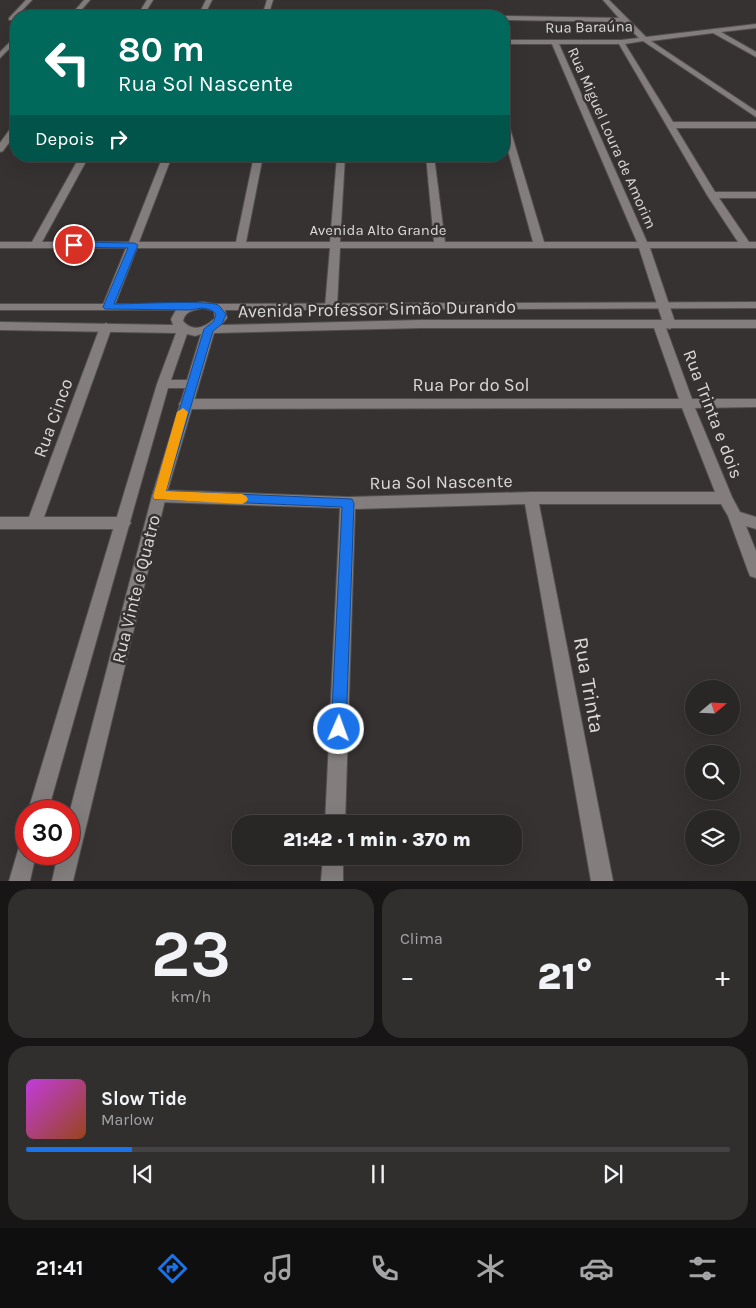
<!DOCTYPE html>
<html lang="pt">
<head>
<meta charset="utf-8">
<style>
	:root { --surface:#292626; --page:#312e2e; --text:#f1f3f6; --muted:#a5a5a7; --line:#454343; --accent:#1a73e8 }
	body { margin:0; font-family:Karla,sans-serif; background:var(--page); color:var(--text); height:100vh; display:flex; flex-direction:column; font-size:19px; white-space:nowrap }
	* { box-sizing:border-box; margin:0 }
	p { font-size:16px; color:var(--muted) }
	.icon { flex:none; width:28px; height:28px; fill:none; stroke:currentColor; stroke-width:2; stroke-linecap:round; stroke-linejoin:round }
	.map { position:relative; height:881px; overflow:hidden }
	.panel { display:flex; flex-direction:column; gap:8px; padding:8px; background:#171515; flex:1 }
	.panel>* { flex:none }
	.banner { position:absolute; left:10px; top:10px; width:500px; height:152px; border-radius:20px; box-shadow:0 5px 20px #0002,0 0 0 1px var(--line); background:#00695c; color:#fff; overflow:hidden }
	.needle { width:32px; rotate:71deg }
	.buttons { position:absolute; left:685px; top:680px; display:grid; gap:10px }
	.buttons a { display:grid; place-items:center; width:55px; height:55px; border-radius:50%; background:var(--surface); box-shadow:0 5px 20px #0002,0 0 0 1px var(--line); font-size:25px }
	.speed { position:absolute; left:15px; top:800px; display:flex; gap:10px; font-size:25px; font-weight:700; text-align:center }
	.speed>* { display:grid; place-content:center; width:65px; height:65px; border-radius:50%; background:var(--surface); box-shadow:0 5px 20px #0002,0 0 0 1px var(--line); line-height:1 }
	.speed .limit { border:8px solid #d22; background:#fff; color:#111 }
	.pin { position:absolute; display:grid; place-items:center; width:42px; height:42px; color:#fff; margin:-21px; border:2px solid #fff; border-radius:50%; box-shadow:0 1px 5px #0007 }
	.me { position:absolute; width:55px; margin:-28px; rotate:2deg; stroke-linejoin:round; filter:drop-shadow(0 0 4px #0008) }
	.turn { display:flex; align-items:center; gap:18px; height:105px; padding:0 25px; font-size:22px }
	.turn .icon { width:65px; height:65px; stroke-width:2.5 }
	.turn b { display:block; font-size:35px; line-height:42px }
	.then { display:flex; align-items:center; height:48px; padding:0 25px; background:#0003; gap:10px; font-size:19px }
	.big { font-size:38px; font-weight:800; line-height:1.1 }
	.panel .card { flex:1; display:flex; flex-direction:column; justify-content:center; gap:8px; min-width:0; padding:0 18px; border-radius:20px; background:var(--page) }
	.panel .dial { align-items:center; gap:0 }
	.dial b { font-size:65px; line-height:1 }
	.song { display:flex; align-items:center; gap:15px }
	.cover { width:60px; height:60px; border-radius:8px; background:linear-gradient(135deg,hsl(290 70% 55%),hsl(20 70% 35%)) }
	.played { height:5px; border-radius:2px; background:linear-gradient(90deg,var(--accent) 15%,var(--line) 15%) }
	.keys { display:flex; justify-content:space-around; direction:ltr }
	.heat { display:flex; justify-content:space-between; align-items:center; font-size:28px; direction:ltr }
	.panel .tiles { flex:1; display:grid; gap:8px; grid-template-columns:1fr 1fr }
	.card:last-child { grid-column:span 2 }
	.trip { position:absolute; left:232px; top:815px; width:290px; height:50px; border-radius:20px; background:var(--surface); box-shadow:0 5px 20px #0002,0 0 0 1px var(--line); font-weight:800; line-height:50px; text-align:center }
	.tab-bar { display:flex; height:80px; justify-content:space-around; align-items:center; background:#100f0f; color:var(--muted) }
	.tab-bar .icon { width:35px; height:35px }
	.tab-bar .on { color:var(--accent) }
	.tab-bar b { font-size:22px; color:var(--text) }
	.map>svg:first-child { display:block }
</style>
</head>
<body>
<div class="map">
<svg width="756" height="881" viewBox="0 0 756 881">
	<rect width="100%" height="100%" fill="#373232"/>
	<g fill="none" stroke-linecap="round" stroke-linejoin="round">
		<defs>
			<path id="minor" d="M26,0H32L13,20H9V18Z
				M84,0H90L76,16H70Z
				M147,0H153L143,16H137Z
				M206,0H212L204,16H198Z
				M267,0H273L268,16H262Z
				M603,0H609L646,37L756,24V28L721,32L756,52V57L713,33L651,41L756,111V117L643,41L625,44L673,122H756V128H676L715,192H756V198H719L749,242H756V248H650L676,325L670,329L666,328L692,399H756V407L695,408L732,497L740,512L756,517V529L746,526L756,551V578L750,576L748,571L728,516L721,504H539L613,881H591L525,504L355,509L345,824H325L340,508L159,502L154,500L152,496L154,492L159,490L348,497L531,492H715L682,408L186,409L181,407L179,404L181,401L186,399H679L653,325L659,321L663,323L639,248H340L337,307L331,310L325,307L330,248H137L114,307L108,310L102,307L126,248H0V242H32L80,156H89L42,242H129L163,156H172L139,242H236L254,156H263L246,242H330L337,156H345L340,242H434L426,156H434L445,242H533L504,136V120L508,122L544,242H637L552,44H504V40H621L639,38L622,22L504,20V16L619,18ZM559,44H619L707,195L738,242H647Z
				M16,36V42L0,58V52Z
				M13,125H16V133L3,151L0,152V143Z
				M106,323L112,327L44,517H123L128,519L131,523L128,527L123,529H0V517H29L100,327Z
				M323,856H343V881H321Z"/>
			<path id="tertiary" d="M203,302L215,304L756,302V308L225,310L227,318L221,325L421,320H756V328H421L214,333L166,496L73,881H52L58,854H69V814L152,496L185,388H168L48,811H28L157,384L176,333L0,330V322L173,325L171,319L176,310H0V304H189ZM203,308L214,311L215,318C206,327 193,333 183,321C185,311 194,310 203,308ZM187,334L195,336L201,334L187,380H171Z
				M26,844V854H36L30,881H9L19,847Z"/>
		</defs>
		<use href="#minor" stroke="#534f4f" stroke-width="2"/>
		<use href="#tertiary" stroke="#534f4f" stroke-width="2"/>
		<use href="#minor" fill="#837e7d" fill-rule="evenodd"/>
		<use href="#tertiary" fill="#837e7d" fill-rule="evenodd"/>
	</g>
	<path fill="#1a73e8" stroke="#114b97" d="M74,242L134,243L138,245L114,304C130,304 209,300 218,305C221,307 223,311 226,314L222,324L213,331L166,491L352,499L354,503L346,729L344,735L339,737L333,735L331,729L342,507L154,499L153,496L204,329L214,321L216,314C208,306 200,308 190,310L105,309L103,307L128,248L71,247L70,245Z"/>
	<path fill="#f59e0b" d="M183,408L188,412L166,491L242,494L246,496L248,499L246,502L242,504L154,499L153,496L177,412Z"/>
	<g text-anchor="middle" stroke-width="5" stroke-linejoin="round" paint-order="stroke">
		<g font-size="15" fill="#dcd9d9" stroke="#373232">
			<text transform="translate(589 27) rotate(-1)" y="5">Rua Baraúna</text>
			<text transform="translate(612 138) rotate(66)" y="5">Rua Miguel Loura de Amorim</text>
			<text x="378" y="235">Avenida Alto Grande</text>
		</g>
		<g font-size="18" fill="#dcd9d9" stroke="#373232">
			<text transform="translate(377 309) rotate(-1)" y="6">Avenida Professor Simão Durando</text>
			<text x="471" y="391">Rua Por do Sol</text>
			<text transform="translate(713 414) rotate(69)" y="6">Rua Trinta e dois</text>
			<text transform="translate(53 418) rotate(-70)" y="6">Rua Cinco</text>
			<text transform="translate(441 482) rotate(-1)" y="6">Rua Sol Nascente</text>
			<text transform="translate(136 589) rotate(-76)" y="6">Rua Vinte e Quatro</text>
		</g>
		<g font-size="21" fill="#dcd9d9" stroke="#373232">
			<text transform="translate(589 685) rotate(80)" y="7">Rua Trinta</text>
		</g>
	</g>
</svg>
<div class="buttons">
<a><svg class="needle" viewBox="-14 -14 28 28"><path d="M0-13l5 13h-10z" fill="#e53935"/><path d="M0 13l5-13h-10z" fill="#a5a5a7"/></svg></a>
<a><svg class="icon" aria-label="search" viewBox="0 0 24 24"><circle cx="10" cy="10" r="6"/><path d="M15 15l6 6"/></svg></a>
<a><svg class="icon" aria-label="layers" viewBox="0 0 24 24"><path d="M12 4l9 5-9 5-9-5zM3 14l9 5 9-5"/></svg></a>
</div>
<div class="speed"><div class="limit">30</div></div>
<div class="pin" style="left:74px;top:245px;background:#d93025"><svg class="icon" aria-label="arrive" viewBox="0 0 24 24"><path d="M6 21V4h12l-3 4 3 4H6"/></svg></div>
<svg class="me" style="left:339px;top:729px" viewBox="-20 -20 40 40"><circle r="17" fill="#1a73e8" stroke="#fff" stroke-width="3"/><path d="M0-11L8 9 0 5-8 9z" fill="#fff"/></svg>
<div class="trip">21:42 · 1 min · 370 m</div>
<div class="banner">
<div class="turn"><svg class="icon" aria-label="left" viewBox="0 0 24 24"><path d="M17 20v-9H6M10 6l-5 5 5 5"/></svg><div><b>80 m</b>Rua Sol Nascente</div></div>
<div class="then">Depois<svg class="icon" aria-label="right" viewBox="0 0 24 24"><path d="M7 20v-9h11M14 6l5 5-5 5"/></svg></div>
</div>
</div>
<section class="panel">
<div class="tiles">
<div class="card dial"><b>23</b><p>km/h</p></div>
<div class="card"><p>Clima</p>
<div class="heat"><a>−</a><b class="big">21°</b><a>+</a></div>
</div>
<div class="card">
<div class="song"><i class="cover"></i><div><b>Slow Tide</b><p>Marlow</p></div></div>
<div class="played"></div>
<div class="keys"><svg class="icon" aria-label="previous" viewBox="0 0 24 24"><path d="M18 5L8 12l10 7zM5 5v14"/></svg><svg class="icon" aria-label="pause" viewBox="0 0 24 24"><path d="M8 5v14M16 5v14"/></svg><svg class="icon" aria-label="next" viewBox="0 0 24 24"><path d="M6 5l10 7-10 7zM19 5v14"/></svg></div>
</div>
</div>
</section>
<nav class="tab-bar">
<b>21:41</b>
<svg class="icon on" aria-label="directions" viewBox="0 0 24 24"><path d="M12 3l9 9-9 9-9-9zM9 14v-3h6M13 9l2 2-2 2"/></svg>
<svg class="icon" aria-label="music" viewBox="0 0 24 24"><path d="M9 18V5l10-2v13"/><circle cx="6" cy="18" r="3"/><circle cx="16" cy="16" r="3"/></svg>
<svg class="icon" aria-label="phone" viewBox="0 0 24 24"><path d="M5 4h4l2 5-3 2q2 4 5 5l2-3 5 2v4C11 20 4 13 5 4z"/></svg>
<svg class="icon" aria-label="climate" viewBox="0 0 24 24"><path d="M12 3v18M4 7l16 10M4 17L20 7"/></svg>
<svg class="icon" aria-label="car" viewBox="0 0 24 24"><path d="M5 17H2v-5l4-1 3-4h7l3 4 3 1v5h-3M9 17h6M6 11h13"/><circle cx="7" cy="17" r="2"/><circle cx="17" cy="17" r="2"/></svg>
<svg class="icon" aria-label="filters" viewBox="0 0 24 24"><path d="M4 7h16M4 17h16"/><circle cx="9" cy="7" r="2"/><circle cx="15" cy="17" r="2"/></svg>
</nav>
</body>
</html>
